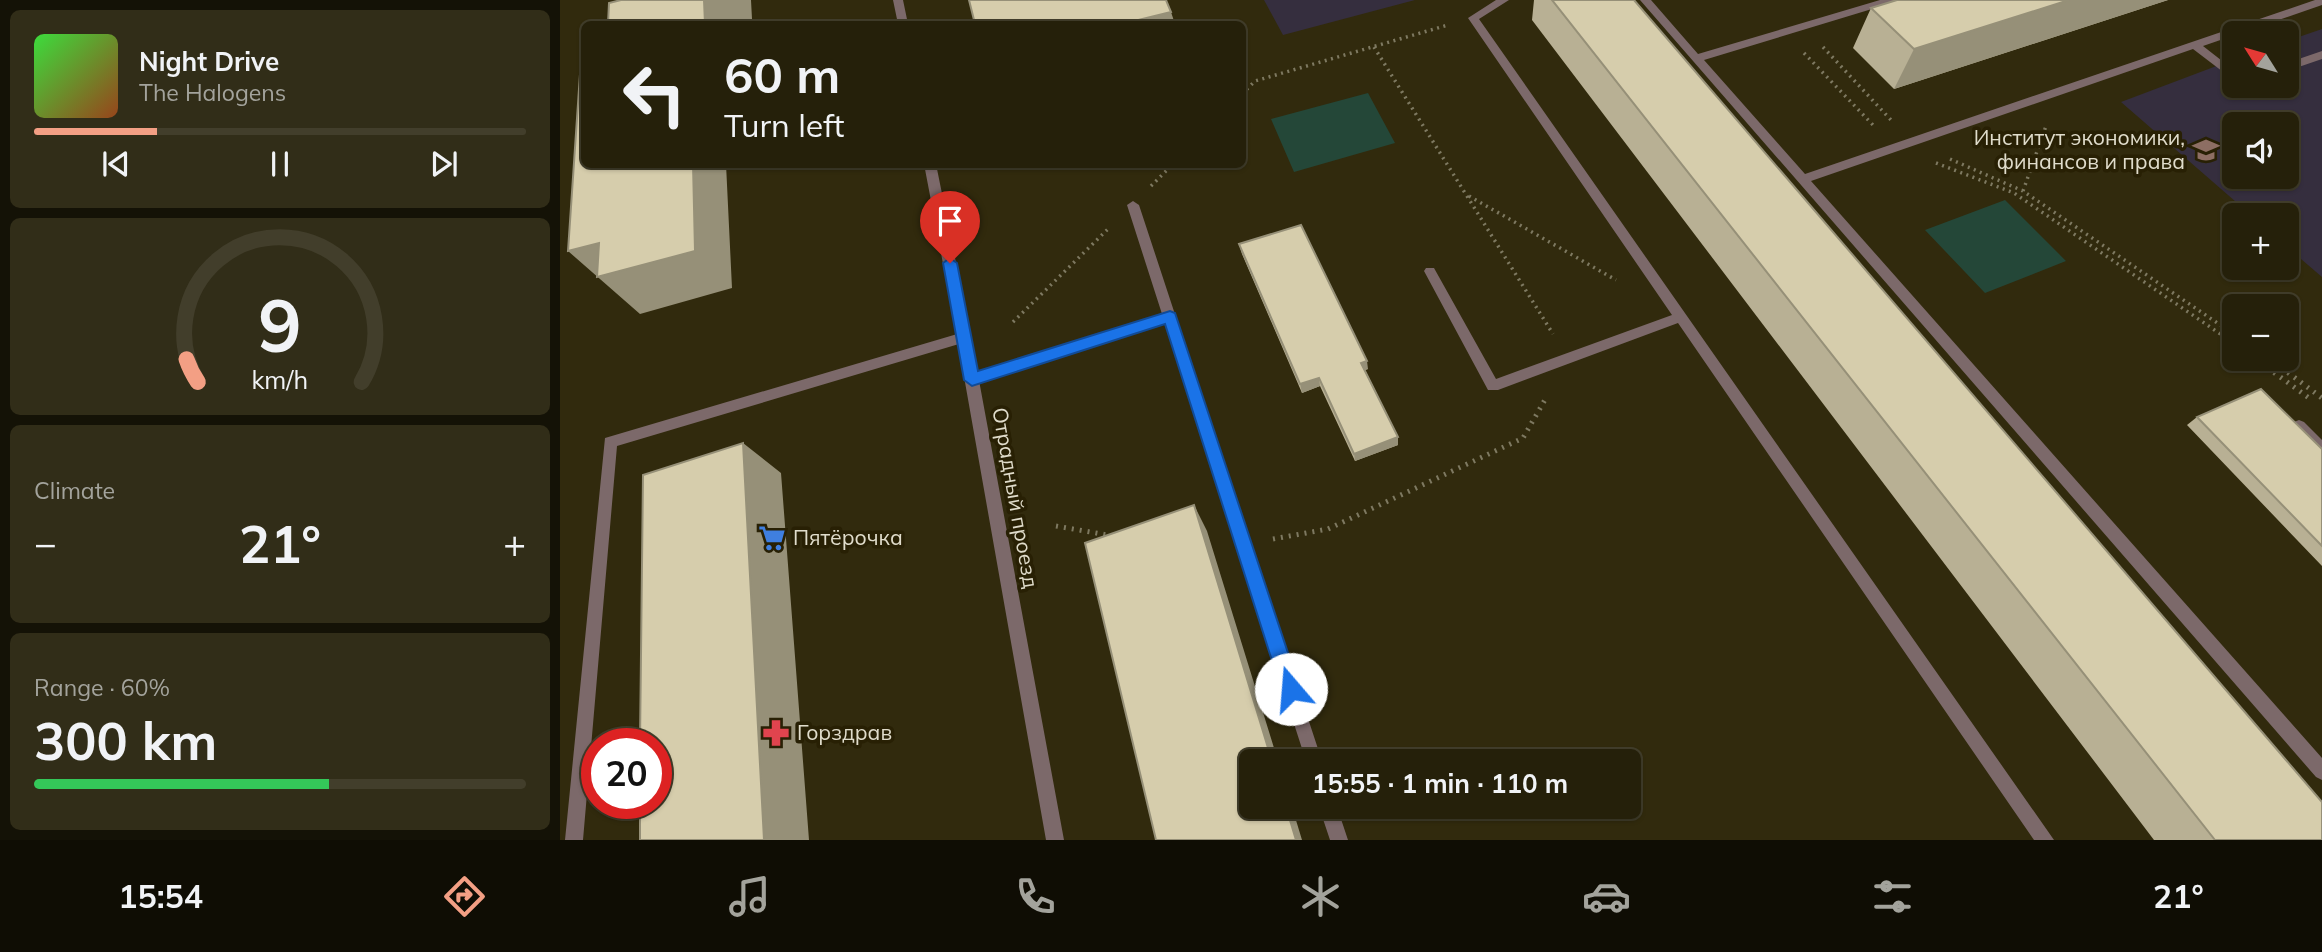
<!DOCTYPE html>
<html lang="en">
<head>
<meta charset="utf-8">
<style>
	:root { --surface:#25200a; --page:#312d18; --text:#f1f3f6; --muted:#a3a39c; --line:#423e2b; --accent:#f39f84 }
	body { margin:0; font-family:Mulish,sans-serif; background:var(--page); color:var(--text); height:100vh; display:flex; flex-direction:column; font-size:26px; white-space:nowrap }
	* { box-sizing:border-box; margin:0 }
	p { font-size:23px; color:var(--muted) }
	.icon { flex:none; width:38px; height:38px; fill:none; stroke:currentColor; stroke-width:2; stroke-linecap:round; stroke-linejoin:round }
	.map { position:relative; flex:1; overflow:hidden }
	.side { display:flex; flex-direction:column; gap:10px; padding:10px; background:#141206; width:560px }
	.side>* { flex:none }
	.guide { position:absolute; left:21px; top:21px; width:665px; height:147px; border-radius:10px; box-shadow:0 2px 5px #0004,0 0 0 2px var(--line); background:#25200a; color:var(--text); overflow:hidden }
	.needle { width:46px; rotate:307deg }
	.tools { position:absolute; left:1662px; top:21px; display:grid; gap:14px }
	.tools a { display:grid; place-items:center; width:77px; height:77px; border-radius:10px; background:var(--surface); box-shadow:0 2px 5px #0004,0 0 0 2px var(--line); font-size:35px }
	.speed { position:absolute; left:21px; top:728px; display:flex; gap:14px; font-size:35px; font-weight:700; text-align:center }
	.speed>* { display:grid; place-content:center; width:91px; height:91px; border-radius:50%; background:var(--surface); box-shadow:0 2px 5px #0004,0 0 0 2px var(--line); line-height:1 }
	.speed .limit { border:10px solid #d22; background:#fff; color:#111 }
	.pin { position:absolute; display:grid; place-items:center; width:60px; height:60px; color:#fff; margin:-72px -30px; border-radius:50% 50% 50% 0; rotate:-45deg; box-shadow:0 0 7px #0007 }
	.pin .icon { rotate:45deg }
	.me { position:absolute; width:77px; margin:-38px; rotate:342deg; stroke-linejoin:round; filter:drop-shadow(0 0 5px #0008) }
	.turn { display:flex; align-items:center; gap:24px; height:147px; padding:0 28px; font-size:32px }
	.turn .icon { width:91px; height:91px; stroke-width:2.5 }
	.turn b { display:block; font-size:49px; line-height:60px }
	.big { font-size:52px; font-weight:700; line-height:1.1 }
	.side .widget { flex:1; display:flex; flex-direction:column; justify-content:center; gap:10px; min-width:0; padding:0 24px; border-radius:10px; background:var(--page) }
	.side .dial { align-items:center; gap:0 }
	.dial svg { height:182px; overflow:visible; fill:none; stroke:var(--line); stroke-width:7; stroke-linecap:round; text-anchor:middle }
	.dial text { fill:var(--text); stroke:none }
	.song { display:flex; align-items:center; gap:21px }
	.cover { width:84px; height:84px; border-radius:10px; background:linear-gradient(135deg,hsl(120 70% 55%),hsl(20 70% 35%)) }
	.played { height:7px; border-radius:4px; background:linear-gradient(90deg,var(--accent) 25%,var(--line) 25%) }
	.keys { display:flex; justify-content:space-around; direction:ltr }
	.heat { display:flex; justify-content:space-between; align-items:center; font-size:38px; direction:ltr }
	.charge { height:10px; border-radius:5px; background:linear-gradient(90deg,#34c759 60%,var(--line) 0) }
	.trip { position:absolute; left:679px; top:749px; width:402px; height:70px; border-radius:10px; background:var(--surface); box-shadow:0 2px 5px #0004,0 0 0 2px var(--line); font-weight:700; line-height:70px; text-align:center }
	.menu { display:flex; height:112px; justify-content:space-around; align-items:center; background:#0f0d04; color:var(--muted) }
	.menu .icon { width:49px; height:49px }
	.menu .active { color:var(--accent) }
	.menu b { font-size:32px; color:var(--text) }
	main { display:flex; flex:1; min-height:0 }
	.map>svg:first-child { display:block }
</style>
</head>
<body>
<main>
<section class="side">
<div class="widget">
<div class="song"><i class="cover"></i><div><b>Night Drive</b><p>The Halogens</p></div></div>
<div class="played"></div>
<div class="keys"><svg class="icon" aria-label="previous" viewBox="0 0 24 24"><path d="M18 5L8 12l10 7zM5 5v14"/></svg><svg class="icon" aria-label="pause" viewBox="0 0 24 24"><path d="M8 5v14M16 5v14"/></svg><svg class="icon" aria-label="next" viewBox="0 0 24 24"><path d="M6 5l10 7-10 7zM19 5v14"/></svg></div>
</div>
<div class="widget dial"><svg viewBox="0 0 100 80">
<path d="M14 69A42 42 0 1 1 86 69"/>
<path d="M14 69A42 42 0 0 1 9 59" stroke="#f39f84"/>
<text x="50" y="56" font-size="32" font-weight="700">9</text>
<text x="50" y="72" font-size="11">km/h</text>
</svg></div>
<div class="widget"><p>Climate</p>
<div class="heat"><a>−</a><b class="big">21°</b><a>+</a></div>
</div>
<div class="widget"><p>Range · 60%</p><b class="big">300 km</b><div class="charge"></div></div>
</section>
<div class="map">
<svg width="1762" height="840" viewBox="0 0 1762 840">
	<rect width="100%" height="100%" fill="#312a0d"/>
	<path fill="#352e3e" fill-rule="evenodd" d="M704,0H855L723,35Z
		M1762,29V277L1727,247V215H1691L1561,102L1675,59V86H1727V41ZM1675,124H1727V177H1675Z"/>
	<path fill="#244738" d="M808,93L835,143L734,172L711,119Z
		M1445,200L1506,261L1425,293L1365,230Z"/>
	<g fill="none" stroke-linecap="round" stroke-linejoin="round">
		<path stroke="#7e7961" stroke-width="3.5" stroke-dasharray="2 4.5" stroke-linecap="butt" d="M814,47L993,334
			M1263,47L1331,120
			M1244,53L1313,125
			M682,94L695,81L888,25
			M1390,159L1463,191L1675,335
			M1376,163L1454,193L1675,344
			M591,186L613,164
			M1463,191L1486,126
			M909,196L1056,280
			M453,322L550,227
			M1696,359L1704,365
			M1710,359L1717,365"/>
		<path stroke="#7e7961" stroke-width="5" stroke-dasharray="2 6" stroke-linecap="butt" d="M1701,363L1749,398
			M1715,363L1762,398
			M496,526L553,536
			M713,539L768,529L963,438L986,398"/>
		<path fill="#7c696a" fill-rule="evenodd" d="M936,0H949L919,19L1494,840H1474L1118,323L938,390H928L864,271L866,268H874L936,379L1112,315L908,18Z
			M1080,0H1091L1138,54L1320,0H1336L1335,2L1144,60L1245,174L1755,0H1762V5L1643,46L1675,71V81L1633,49L1251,181L1762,758V780L1756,777Z
			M1762,51V59L1727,71V63Z
			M573,201L579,205L762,761H746L605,324L412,386L407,384L405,380L407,376L412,374L602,314L567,205Z
			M404,332L409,333L411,337L409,341L57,446L23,840H5L45,438Z
			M1739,420L1744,422L1762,440V455L1757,453L1734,430L1732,426L1734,422Z
			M759,807H777L788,840H770Z"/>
		<path fill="#7c696a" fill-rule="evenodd" d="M333,0H343L348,24H338Z
			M364,164H376L411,337L504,840H486L397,337Z"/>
	</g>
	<path fill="#b8b094" d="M974,0H1074L1762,840H1594L972,20Z
		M1337,0H1608L1334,89L1293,48L1311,8Z
		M679,244L808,369L805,370L838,437V445L795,461L760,386L742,393L682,254Z
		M1637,417L1762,449V566L1627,425Z"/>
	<path fill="#969078" d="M144,0H191L192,19L173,23L174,24H145Z
		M1509,0H1608L1334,89L1354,49Z
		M611,12L615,24H562Z
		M133,164H166L172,288L80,314L8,251Z
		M807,361L808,369L802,371L801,363Z
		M759,378L760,386L742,393L740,384Z
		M838,437V445L795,461L794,454Z
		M183,443L221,473L249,840H204Z
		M634,505L647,531L718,761H712Z
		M726,807H732L742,840H736Z"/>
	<path fill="#d6cdac" stroke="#969078" stroke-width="2" d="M61,0H144L145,24H48L49,3Z
		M409,0H606L611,12L562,24H415Z
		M992,0H1074L1762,802V840H1655Z
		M1337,0H1509L1354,49L1311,8Z
		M23,30H24V164H133L135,251L37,277L39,243L8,251Z
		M741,225L807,361L801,363L838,437L794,454L759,378L740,384L679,244Z
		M1701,389L1762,449V546L1637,417Z
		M183,443L204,840H80V803H96V744H80L83,475Z
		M634,505L712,761H691V807H726L736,840H596L525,543Z"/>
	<path fill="#1a73e8" stroke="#114b97" stroke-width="2" d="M390,258L397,263L418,371L610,311L615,313L740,689L737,696L731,698L724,696L721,689L605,324L412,386L404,380L383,263Z"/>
	<defs>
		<symbol id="university-bare" viewBox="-9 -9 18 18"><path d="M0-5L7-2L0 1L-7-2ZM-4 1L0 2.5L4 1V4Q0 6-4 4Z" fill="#8d6e63" stroke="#282004" stroke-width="2.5" paint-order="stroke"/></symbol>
		<symbol id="supermarket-bare" viewBox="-9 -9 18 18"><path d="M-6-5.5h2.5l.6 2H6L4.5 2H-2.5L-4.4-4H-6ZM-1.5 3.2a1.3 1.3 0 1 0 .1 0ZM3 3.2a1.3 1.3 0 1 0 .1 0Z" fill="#3f7fe0" stroke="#282004" stroke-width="2.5" paint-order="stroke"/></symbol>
		<symbol id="pharmacy-bare" viewBox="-9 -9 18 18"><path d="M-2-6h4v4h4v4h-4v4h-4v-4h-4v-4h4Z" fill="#e0444e" stroke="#282004" stroke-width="2.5" paint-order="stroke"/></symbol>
	</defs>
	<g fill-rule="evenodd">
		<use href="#university-bare" x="1627" y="131" width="38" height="38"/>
		<use href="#supermarket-bare" x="193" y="519" width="38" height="38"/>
		<use href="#pharmacy-bare" x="197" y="714" width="38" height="38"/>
	</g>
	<g text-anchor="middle" stroke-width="7" stroke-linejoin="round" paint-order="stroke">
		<g font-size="21" fill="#e0dccb" stroke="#282004" text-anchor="start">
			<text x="1625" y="145" text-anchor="end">Институт экономики,<tspan x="1625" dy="24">финансов и права</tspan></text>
			<text x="233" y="545">Пятёрочка</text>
			<text x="237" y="740">Горздрав</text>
		</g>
		<g font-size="21" fill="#e0dccb" stroke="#282004">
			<text transform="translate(455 498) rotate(80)" y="7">Отрадный проезд</text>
		</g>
	</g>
</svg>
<div class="tools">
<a><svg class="needle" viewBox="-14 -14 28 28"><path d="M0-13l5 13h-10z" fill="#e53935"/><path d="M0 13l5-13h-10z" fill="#a3a39c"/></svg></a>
<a><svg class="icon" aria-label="sound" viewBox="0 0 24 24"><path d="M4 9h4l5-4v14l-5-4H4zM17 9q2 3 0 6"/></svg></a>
<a>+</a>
<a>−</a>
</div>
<div class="speed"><div class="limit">20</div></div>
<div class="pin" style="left:390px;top:263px;background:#d93025"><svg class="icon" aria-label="arrive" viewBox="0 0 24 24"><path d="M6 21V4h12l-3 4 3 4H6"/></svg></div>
<svg class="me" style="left:731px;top:689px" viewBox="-20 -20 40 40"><circle r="19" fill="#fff"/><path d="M0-13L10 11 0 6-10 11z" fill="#1a73e8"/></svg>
<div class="trip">15:55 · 1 min · 110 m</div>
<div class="guide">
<div class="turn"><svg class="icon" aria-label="left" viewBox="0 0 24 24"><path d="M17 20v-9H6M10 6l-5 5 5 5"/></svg><div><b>60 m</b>Turn left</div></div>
</div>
</div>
</main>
<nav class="menu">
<b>15:54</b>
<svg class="icon active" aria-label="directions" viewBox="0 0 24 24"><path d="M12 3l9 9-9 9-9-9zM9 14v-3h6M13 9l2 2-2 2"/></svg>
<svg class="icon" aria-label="music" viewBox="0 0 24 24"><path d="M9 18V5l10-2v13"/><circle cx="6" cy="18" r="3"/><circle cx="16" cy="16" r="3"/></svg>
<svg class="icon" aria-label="phone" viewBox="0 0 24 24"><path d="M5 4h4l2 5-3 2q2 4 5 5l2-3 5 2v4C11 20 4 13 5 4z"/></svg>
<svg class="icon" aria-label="climate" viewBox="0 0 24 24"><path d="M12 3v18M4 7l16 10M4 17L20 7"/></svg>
<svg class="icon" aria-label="car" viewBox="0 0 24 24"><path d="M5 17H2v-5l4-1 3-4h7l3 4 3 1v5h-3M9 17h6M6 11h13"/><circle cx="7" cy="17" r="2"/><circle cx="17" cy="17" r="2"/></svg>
<svg class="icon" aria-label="filters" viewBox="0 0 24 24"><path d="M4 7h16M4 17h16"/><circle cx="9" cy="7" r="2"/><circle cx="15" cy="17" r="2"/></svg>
<b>21°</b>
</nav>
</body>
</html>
